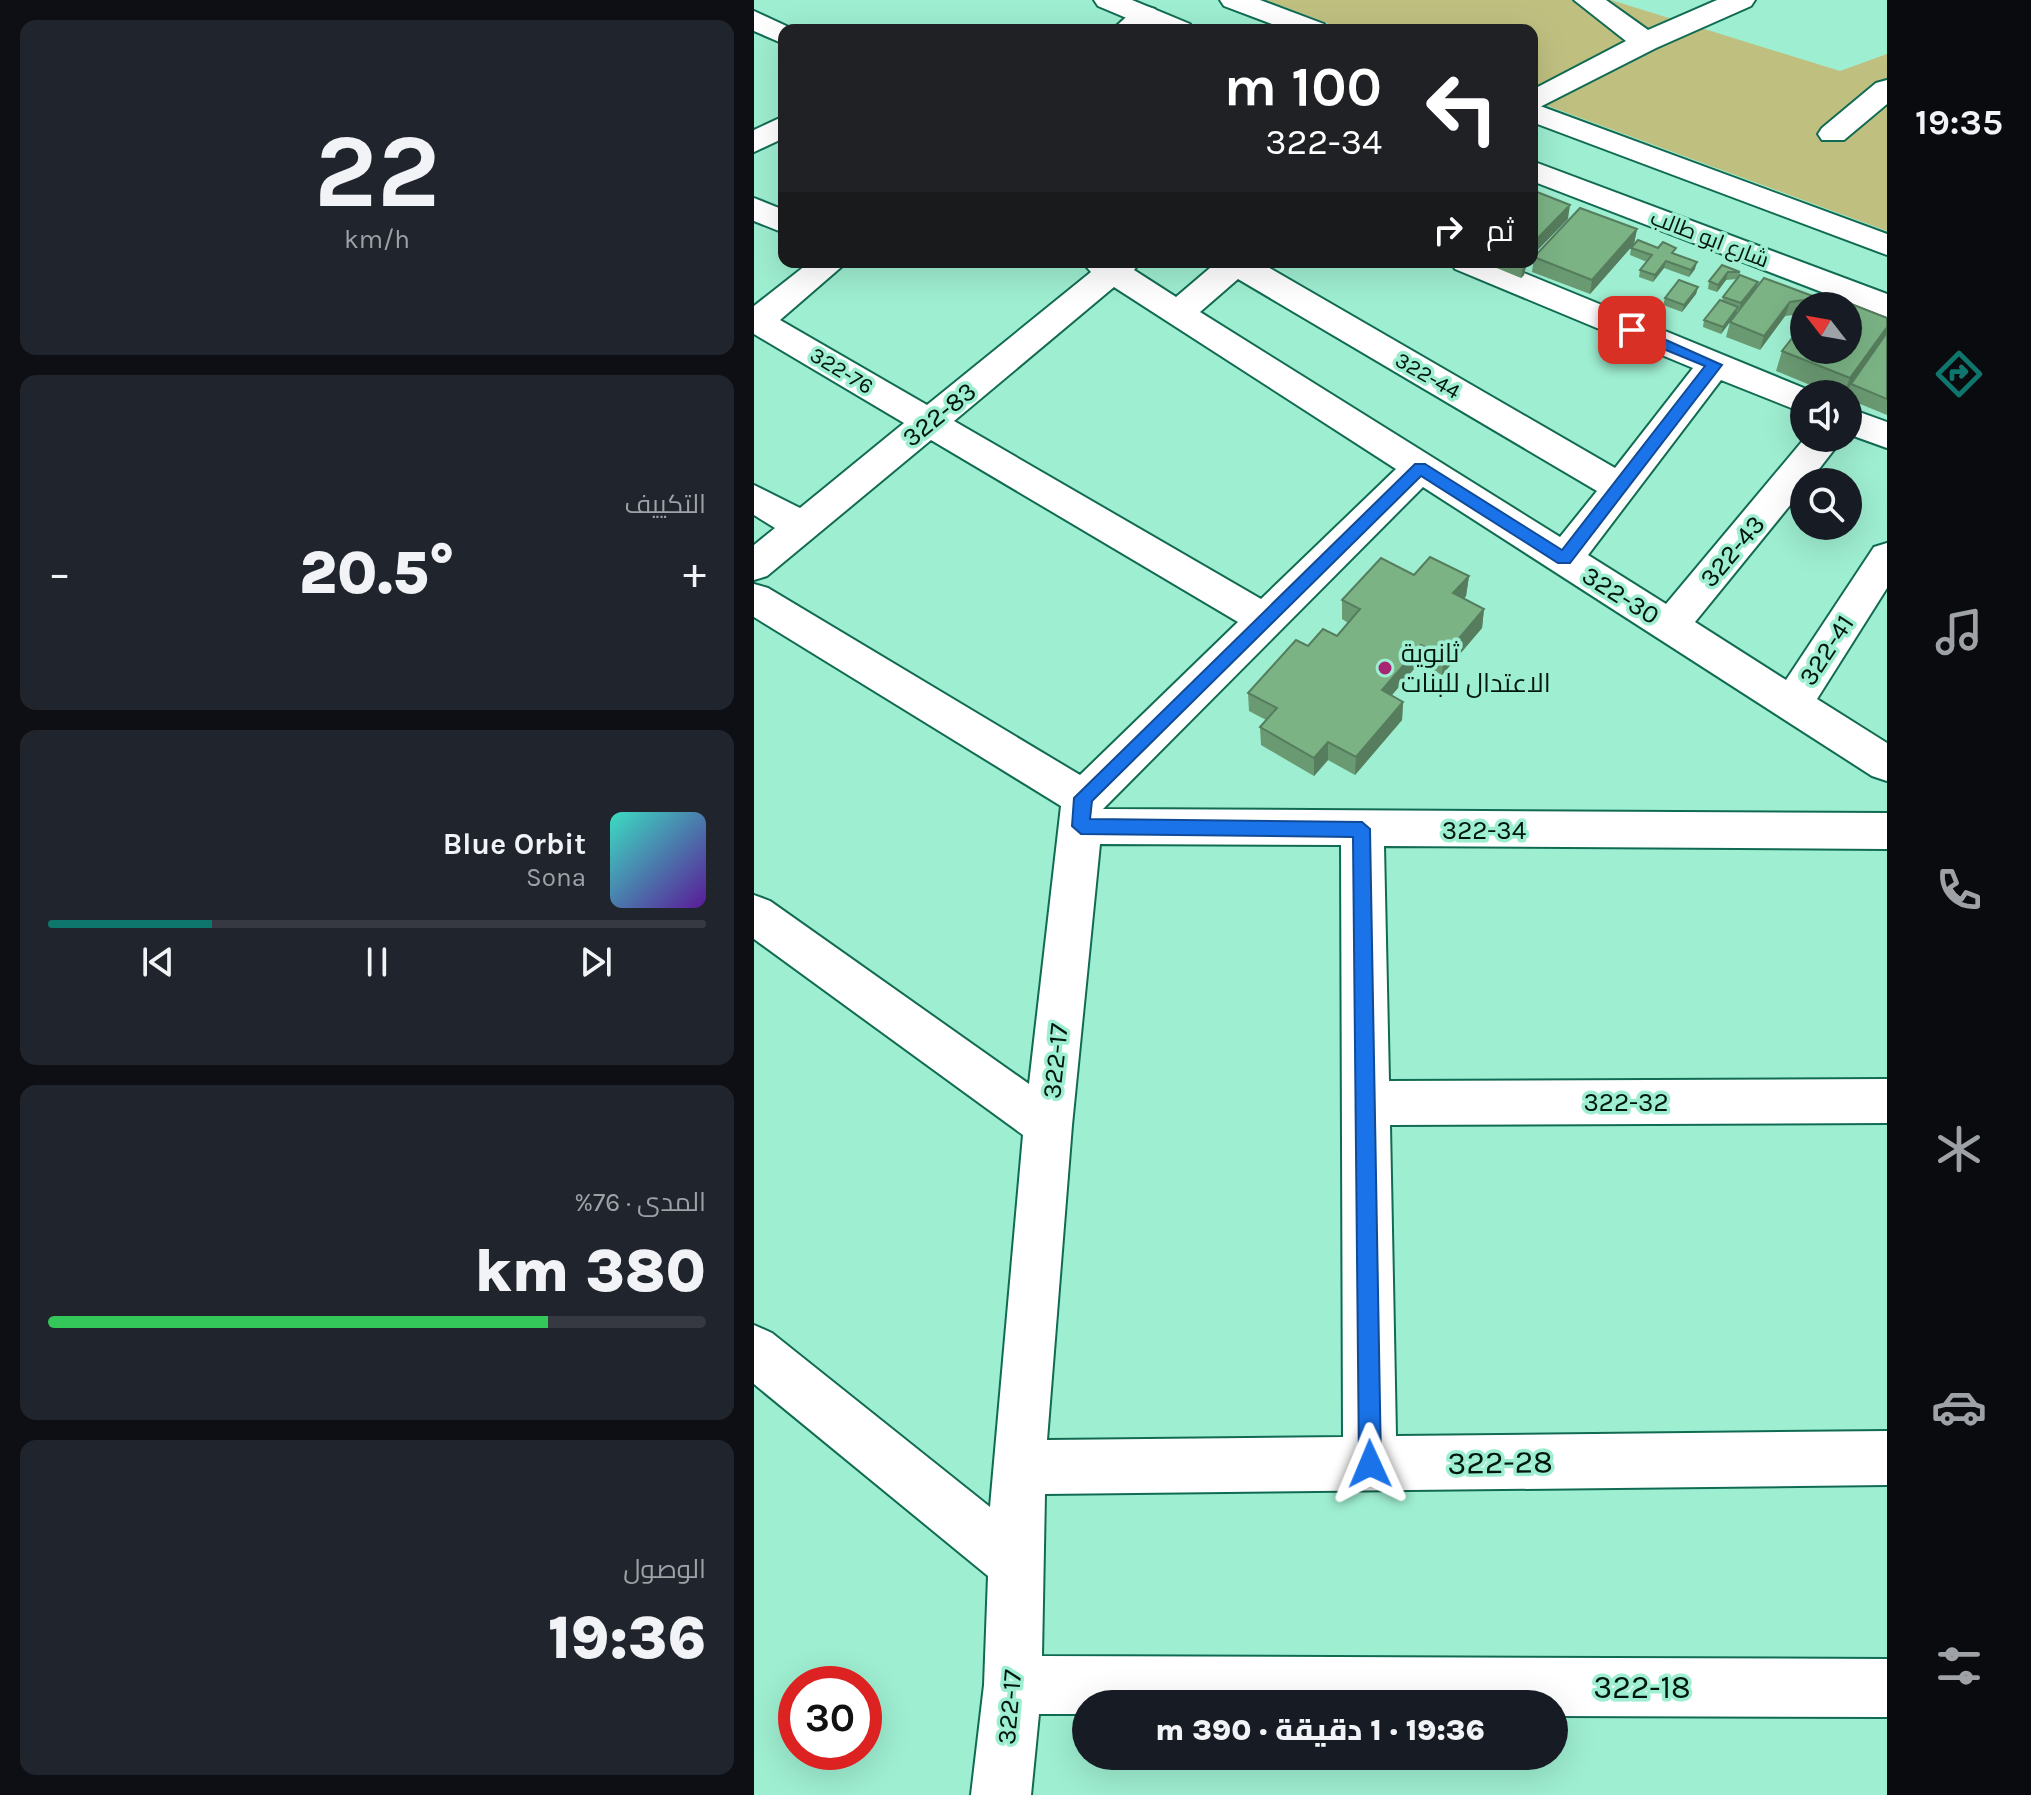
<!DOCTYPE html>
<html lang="ar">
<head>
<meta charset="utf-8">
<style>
	:root { --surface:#171b24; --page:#20242c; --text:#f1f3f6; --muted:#9ea1a6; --line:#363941; --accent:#0f766e }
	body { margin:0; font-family:Karla,Cairo,sans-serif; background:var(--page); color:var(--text); direction:rtl; height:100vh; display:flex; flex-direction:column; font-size:30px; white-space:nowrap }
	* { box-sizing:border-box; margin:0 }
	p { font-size:26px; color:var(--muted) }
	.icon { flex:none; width:44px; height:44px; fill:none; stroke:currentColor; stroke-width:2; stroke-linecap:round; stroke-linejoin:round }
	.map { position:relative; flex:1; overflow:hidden; direction:ltr }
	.details { display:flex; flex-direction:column; gap:20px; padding:20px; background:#0d0f14; width:754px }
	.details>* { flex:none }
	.hud { position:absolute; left:24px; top:24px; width:760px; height:244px; border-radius:16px; box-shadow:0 8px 32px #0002; direction:rtl; background:#202124; color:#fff; overflow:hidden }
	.needle { width:52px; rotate:301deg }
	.controls { position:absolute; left:1036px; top:292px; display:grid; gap:16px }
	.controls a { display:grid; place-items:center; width:72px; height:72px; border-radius:50%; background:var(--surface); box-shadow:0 8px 32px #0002; font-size:40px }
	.speed { position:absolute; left:24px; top:1666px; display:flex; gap:16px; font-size:40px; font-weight:700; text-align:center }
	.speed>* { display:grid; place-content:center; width:104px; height:104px; border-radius:50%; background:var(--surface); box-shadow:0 8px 32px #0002; line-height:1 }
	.speed .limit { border:12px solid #d22; background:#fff; color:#111 }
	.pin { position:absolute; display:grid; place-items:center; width:68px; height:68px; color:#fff; margin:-34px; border-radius:16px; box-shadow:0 4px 12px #0006 }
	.me { position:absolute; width:88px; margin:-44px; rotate:359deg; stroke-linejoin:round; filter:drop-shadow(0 0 6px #0008) }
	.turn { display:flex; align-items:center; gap:28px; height:168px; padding:0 24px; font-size:36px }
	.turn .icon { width:104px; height:104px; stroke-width:2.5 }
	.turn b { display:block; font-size:56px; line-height:68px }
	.then { display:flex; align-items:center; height:76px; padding:0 24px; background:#0003; gap:16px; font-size:30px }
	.big { font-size:60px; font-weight:800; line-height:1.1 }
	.details .widget { flex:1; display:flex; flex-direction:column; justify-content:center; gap:12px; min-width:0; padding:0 28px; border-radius:16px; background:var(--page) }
	.details .dial { align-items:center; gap:0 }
	.dial b { font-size:104px; line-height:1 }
	.song { display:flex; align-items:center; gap:24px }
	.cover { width:96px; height:96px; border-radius:12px; background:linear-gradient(135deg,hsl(170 70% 55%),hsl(270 70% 35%)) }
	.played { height:8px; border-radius:4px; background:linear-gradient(90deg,var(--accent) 25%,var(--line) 25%) }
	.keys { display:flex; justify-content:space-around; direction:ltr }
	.heat { display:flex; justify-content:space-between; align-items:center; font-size:44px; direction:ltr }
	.charge { height:12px; border-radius:6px; background:linear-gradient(90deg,#34c759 76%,var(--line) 0) }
	.trip { position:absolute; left:318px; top:1690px; width:496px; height:80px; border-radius:40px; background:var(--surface); box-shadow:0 8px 32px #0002; font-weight:800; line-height:80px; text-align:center; direction:rtl }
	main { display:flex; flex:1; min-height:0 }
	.tab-bar { display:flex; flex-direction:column; width:144px; justify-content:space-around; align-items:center; background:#090b0e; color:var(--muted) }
	.tab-bar .icon { width:56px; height:56px }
	.tab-bar .active { color:var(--accent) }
	.tab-bar b { font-size:36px; color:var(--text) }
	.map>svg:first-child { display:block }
</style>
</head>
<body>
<main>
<nav class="tab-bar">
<b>19:35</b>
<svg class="icon active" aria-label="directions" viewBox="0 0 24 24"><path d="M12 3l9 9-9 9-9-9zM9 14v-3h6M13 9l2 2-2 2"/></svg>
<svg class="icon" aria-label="music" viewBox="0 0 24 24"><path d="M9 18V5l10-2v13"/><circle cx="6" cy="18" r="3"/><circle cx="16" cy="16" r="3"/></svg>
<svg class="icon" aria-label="phone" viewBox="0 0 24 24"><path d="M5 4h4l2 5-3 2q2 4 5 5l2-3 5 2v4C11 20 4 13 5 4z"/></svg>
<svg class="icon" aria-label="climate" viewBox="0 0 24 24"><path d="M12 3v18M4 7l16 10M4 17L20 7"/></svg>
<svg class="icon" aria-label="car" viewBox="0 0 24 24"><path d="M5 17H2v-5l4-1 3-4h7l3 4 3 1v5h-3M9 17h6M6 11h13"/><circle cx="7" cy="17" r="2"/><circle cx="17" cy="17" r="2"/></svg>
<svg class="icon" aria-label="filters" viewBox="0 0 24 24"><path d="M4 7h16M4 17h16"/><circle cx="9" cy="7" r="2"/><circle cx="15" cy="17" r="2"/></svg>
</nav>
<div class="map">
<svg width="1133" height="1795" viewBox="0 0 1133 1795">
	<rect width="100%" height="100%" fill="#9eeed1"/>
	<path fill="#bfc080" d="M512,0H857L1086,71L1133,54V231L778,100V30H591Z"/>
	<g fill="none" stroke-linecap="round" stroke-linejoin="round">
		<defs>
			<path id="minor" d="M820,0H852L894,30L963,0H1001L997,6L902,48L778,111V90L872,41Z
				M391,6L401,9L405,15L390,30H358L381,9Z
				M0,11L41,30H30V44L0,31Z
				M1133,80V104L1090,140H1068L1064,134L1068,128L1122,83Z
				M30,116V138L0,152V130Z
				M0,198L30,210V233L0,221Z
				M56,262H93L26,320L173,405L337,272L328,262H386L380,270L422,297L463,262H505L861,468L939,368L701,269L697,262H743L1062,393L1050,394V413L967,380L834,555L912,604L1051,438H1089L1055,482H1050V488L941,622L1032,680L1120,547L1133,543V588L1063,699L1133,743V781L1118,776L669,487L349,809L1133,813V849L630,846L635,1081L1133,1079V1123L636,1125L642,1436L1133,1431V1485L291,1494L288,1656L1133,1659V1717L800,1716V1704H332V1714H285L277,1795H217L230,1685L234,1576L0,1384V1325L18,1333L236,1507L269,1135L0,939V895L16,901L275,1084L307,806L0,617V584L14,588L326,775L484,622L177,440L13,576L0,580V545L21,528L0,515V485L46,508L150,423L0,334V306ZM484,279L843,491L806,537L446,312ZM360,287L642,469L507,599L200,421ZM346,844L587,845L589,1437L293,1440L318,1125Z
				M1094,408L1133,422V448L1094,434Z"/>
			<path id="primary" d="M340,0H378L436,24L440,30H401L344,6Z
				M466,0H506L570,24L574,30H534L470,6Z
				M778,103L1133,234V255L778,122Z
				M778,161L1133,294V317L778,181Z"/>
		</defs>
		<use href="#minor" stroke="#116b53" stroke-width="4"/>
		<use href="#primary" stroke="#116b53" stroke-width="4"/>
		<use href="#minor" fill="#fff" fill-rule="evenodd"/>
		<use href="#primary" fill="#fff" fill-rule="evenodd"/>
	</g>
	<path fill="#6a9a72" d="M883,229L880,244L836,294L778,272L780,257Z
		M877,248L921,254L941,269L935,277L910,268L899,282L885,277L886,270L893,262L876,255Z
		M728,262H773L770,275L767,278Z
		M968,265L986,272L985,276L1002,288L1064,298L1062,306H1050V314L1031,316L1006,350L972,337L976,322L985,311L983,310L982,314L967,334L949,327L950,320L968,301L969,297L983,279L972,280L963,292L954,289L955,281Z
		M944,287L942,294L928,312L909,305L911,298Z
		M1133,318V415L1094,399V394L1095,390L1092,394H1078L1022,371L1028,351Z
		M660,575L715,576L712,596L710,599L730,609L728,628L688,675L665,663L638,695L649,702L648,720L601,775L574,760L560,776L507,745L506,727L512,720L495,711L494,693L554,646L583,636L594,623L588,619V600Z"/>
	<path fill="#567d5d" d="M816,205L814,219L778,256V244Z
		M883,229L880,244L836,294L838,280Z
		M912,261L910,268L899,282L901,275Z
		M764,262H773L770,275L767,278L769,264Z
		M943,262L941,269L935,277L937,270Z
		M974,272L972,280L963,292L964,285Z
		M1004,282L1002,289L985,311L987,303Z
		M944,287L942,294L928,312L930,305Z
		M1036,302L1031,316L1006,350L1010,336Z
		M984,307L982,314L967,334L969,327Z
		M1133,327V334L1131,340L1097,384L1092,394H1090L1096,378Z
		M715,576L712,596L697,612L699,593Z
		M730,609L728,628L688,675L690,656Z
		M667,645L665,663L627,708L628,690Z
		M649,702L648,720L601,775L602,757Z
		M574,742V760L560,776V758Z"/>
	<path fill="#7bb385" stroke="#567d5d" stroke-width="2" d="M778,190L816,205L778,244Z
		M826,208L883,229L838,280L780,257Z
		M884,240L904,248L909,242L922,248L918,253L943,262L937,270L912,261L901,275L886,270L898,255L877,248Z
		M968,265L986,272H974L964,285L955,281Z
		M986,275L1004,282L987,303L969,297Z
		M1010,278L1064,298L1036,302L1010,336L976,322Z
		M925,280L944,287L930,305L911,298Z
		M1072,294L1133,318V327L1096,378L1028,351L1050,323V350H1094V306H1063Z
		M966,300L984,307L969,327L950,320Z
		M1132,334L1133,335V399L1097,384Z
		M676,557L715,576L699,593L730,609L690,656L667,645L628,690L649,702L602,757L574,742L560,758L506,727L523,708L494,693L542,640L554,646L569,629L583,636L606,609L588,600L627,558L660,575Z"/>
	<path fill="#1a73e8" stroke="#114b97" stroke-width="2" d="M873,327H883L968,365L816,563H804L667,476L338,801L336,819L608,822L616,829L627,1464L624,1472L616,1475L608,1472L605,1464L599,837L327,834L318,826L320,798L661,464H671L808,550L951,366L873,334Z"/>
	<circle fill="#a72673" stroke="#9eeed1" stroke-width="3" cx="631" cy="668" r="8"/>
	<g text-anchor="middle" stroke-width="7" stroke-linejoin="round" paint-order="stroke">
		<g font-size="22" fill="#00170f" stroke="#9eeed1">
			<text transform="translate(956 238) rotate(21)" y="8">شارع ابو طالب</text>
			<text transform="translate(88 370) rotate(31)" y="8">322-76</text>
			<text transform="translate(674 375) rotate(30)" y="8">322-44</text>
		</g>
		<g font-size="26" fill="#00170f" stroke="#9eeed1">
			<text transform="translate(185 414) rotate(-39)" y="9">322-83</text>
			<text transform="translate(978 551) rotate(-50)" y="9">322-43</text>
			<text transform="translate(867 595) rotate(32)" y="9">322-30</text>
			<text transform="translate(1072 650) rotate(-57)" y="9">322-41</text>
			<text x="730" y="839">322-34</text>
			<text transform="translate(301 1061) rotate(-84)" y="9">322-17</text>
			<text x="872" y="1111">322-32</text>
			<text transform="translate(255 1707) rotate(-85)" y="9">322-17</text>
		</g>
		<g font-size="26" fill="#00170f" stroke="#9eeed1" text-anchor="start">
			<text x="647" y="662">ثانوية<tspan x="647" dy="30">الاعتدال للبنات</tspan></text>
		</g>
		<g font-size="32" fill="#00170f" stroke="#9eeed1">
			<text transform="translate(746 1462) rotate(-1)" y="11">322-28</text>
			<text x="888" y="1698">322-18</text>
		</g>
	</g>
</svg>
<div class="controls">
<a><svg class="needle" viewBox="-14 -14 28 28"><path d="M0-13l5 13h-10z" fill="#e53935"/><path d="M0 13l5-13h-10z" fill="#9ea1a6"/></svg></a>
<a><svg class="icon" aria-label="sound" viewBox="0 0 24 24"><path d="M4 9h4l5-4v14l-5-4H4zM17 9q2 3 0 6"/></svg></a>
<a><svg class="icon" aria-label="search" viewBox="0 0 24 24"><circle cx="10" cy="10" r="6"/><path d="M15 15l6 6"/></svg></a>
</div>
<div class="speed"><div class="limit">30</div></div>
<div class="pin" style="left:878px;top:330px;background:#d93025"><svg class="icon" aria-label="arrive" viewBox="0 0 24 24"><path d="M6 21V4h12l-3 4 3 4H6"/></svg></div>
<svg class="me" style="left:616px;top:1464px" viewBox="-20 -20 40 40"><path d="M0-17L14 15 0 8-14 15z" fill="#1a73e8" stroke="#fff" stroke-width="4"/></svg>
<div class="trip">19:36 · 1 دقيقة · 390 m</div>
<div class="hud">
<div class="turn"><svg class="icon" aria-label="left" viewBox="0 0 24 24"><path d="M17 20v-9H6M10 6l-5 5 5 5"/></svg><div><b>100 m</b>322-34</div></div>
<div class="then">ثم<svg class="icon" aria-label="right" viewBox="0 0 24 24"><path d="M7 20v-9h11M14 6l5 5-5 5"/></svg></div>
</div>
</div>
<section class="details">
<div class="widget dial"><b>22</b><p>km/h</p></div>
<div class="widget"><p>التكييف</p>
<div class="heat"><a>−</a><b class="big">20.5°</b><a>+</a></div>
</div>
<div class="widget">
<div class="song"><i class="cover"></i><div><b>Blue Orbit</b><p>Sona</p></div></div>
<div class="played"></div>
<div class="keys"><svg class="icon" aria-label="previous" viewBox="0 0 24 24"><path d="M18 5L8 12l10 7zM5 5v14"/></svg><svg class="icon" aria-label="pause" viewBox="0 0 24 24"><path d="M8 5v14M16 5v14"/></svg><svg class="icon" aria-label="next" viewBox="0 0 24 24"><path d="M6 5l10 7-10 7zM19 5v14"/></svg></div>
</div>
<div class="widget"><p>المدى · 76%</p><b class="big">380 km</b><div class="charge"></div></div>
<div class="widget"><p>الوصول</p><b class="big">19:36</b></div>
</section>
</main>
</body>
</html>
